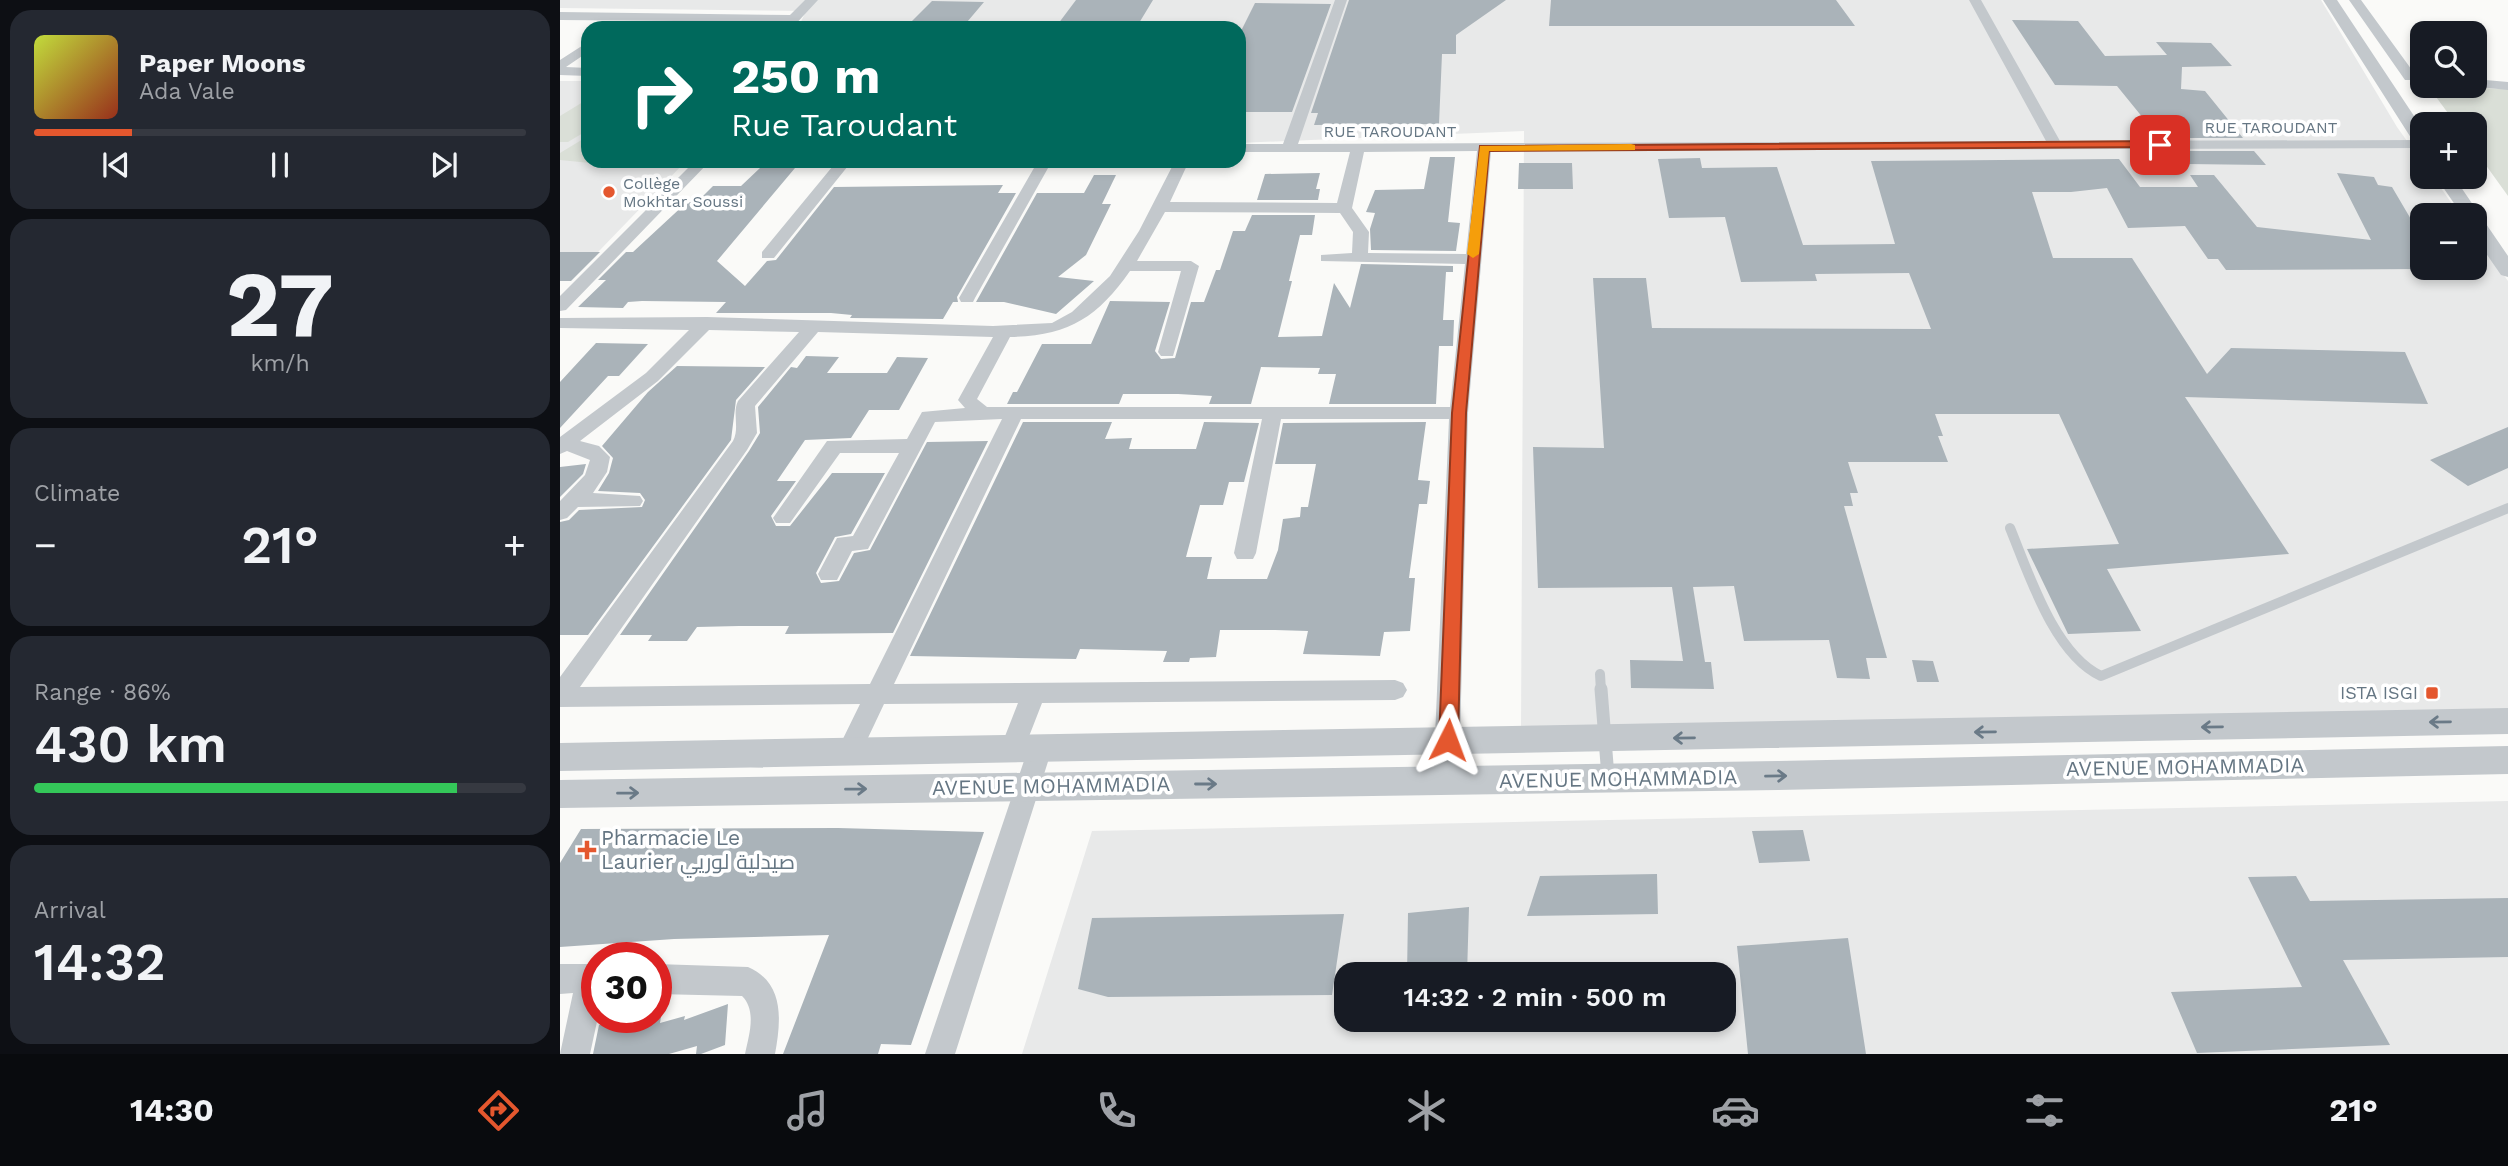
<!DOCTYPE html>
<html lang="en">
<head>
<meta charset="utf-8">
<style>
	:root { --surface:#171b24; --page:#242831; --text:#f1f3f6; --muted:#9ea1a6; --line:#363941; --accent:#e4572e }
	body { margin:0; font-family:"Work Sans",Cairo,sans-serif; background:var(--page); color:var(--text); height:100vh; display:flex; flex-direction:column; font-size:26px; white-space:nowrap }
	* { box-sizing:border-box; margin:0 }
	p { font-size:23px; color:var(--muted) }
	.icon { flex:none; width:38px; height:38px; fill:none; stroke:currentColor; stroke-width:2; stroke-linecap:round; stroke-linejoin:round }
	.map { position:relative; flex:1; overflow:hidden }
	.side { display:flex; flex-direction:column; gap:10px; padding:10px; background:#0d0f14; width:560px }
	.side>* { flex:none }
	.top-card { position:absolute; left:21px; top:21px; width:665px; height:147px; border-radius:21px; box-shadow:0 4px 10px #0003; background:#00695c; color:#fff; overflow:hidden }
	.fabs { position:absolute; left:1850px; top:21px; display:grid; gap:14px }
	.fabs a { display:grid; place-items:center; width:77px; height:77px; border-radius:14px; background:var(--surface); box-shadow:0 4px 10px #0003; font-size:35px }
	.speed { position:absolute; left:21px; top:942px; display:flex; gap:14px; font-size:35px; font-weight:700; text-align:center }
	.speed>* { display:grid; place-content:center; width:91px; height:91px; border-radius:50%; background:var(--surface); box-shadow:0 4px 10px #0003; line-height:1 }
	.speed .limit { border:10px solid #d22; background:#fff; color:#111 }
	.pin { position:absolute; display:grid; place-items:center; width:60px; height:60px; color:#fff; margin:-30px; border-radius:14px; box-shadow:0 4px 10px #0006 }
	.me { position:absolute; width:77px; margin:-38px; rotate:3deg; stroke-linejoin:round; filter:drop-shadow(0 0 5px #0008) }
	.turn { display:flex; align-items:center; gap:24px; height:147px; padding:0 35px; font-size:32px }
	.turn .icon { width:91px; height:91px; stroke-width:2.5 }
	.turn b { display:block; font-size:49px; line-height:60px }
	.big { font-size:52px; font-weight:600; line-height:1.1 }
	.side .tile { flex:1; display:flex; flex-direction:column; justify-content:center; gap:10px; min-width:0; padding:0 24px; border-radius:21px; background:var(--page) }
	.side .dial { align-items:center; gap:0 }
	.dial b { font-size:91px; line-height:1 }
	.song { display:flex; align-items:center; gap:21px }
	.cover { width:84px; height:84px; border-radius:10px; background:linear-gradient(135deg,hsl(70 70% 55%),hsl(10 70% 35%)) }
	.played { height:7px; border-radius:4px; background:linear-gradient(90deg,var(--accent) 20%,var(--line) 20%) }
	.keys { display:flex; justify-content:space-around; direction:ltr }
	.heat { display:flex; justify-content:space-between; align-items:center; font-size:38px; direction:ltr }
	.charge { height:10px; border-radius:5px; background:linear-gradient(90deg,#34c759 86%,var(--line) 0) }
	.trip { position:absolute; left:774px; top:962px; width:402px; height:70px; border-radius:21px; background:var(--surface); box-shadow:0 4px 10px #0003; font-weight:600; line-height:70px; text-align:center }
	.dock { display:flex; height:112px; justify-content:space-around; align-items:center; background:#090b0e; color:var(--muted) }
	.dock .icon { width:49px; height:49px }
	.dock .current { color:var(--accent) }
	.dock b { font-size:32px; color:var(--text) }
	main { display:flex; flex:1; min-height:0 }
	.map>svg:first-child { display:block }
</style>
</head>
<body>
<main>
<section class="side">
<div class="tile">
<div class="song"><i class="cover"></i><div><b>Paper Moons</b><p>Ada Vale</p></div></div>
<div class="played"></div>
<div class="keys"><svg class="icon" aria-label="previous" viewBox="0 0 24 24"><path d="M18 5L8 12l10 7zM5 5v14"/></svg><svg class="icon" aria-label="pause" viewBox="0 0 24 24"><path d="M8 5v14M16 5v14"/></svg><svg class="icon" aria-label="next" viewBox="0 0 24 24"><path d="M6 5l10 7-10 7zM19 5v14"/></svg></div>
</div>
<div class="tile dial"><b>27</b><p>km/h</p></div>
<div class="tile"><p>Climate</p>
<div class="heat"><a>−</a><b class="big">21°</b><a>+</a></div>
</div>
<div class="tile"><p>Range · 86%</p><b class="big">430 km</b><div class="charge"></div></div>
<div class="tile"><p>Arrival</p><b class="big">14:32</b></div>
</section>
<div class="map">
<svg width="1948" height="1054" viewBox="0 0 1948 1054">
	<rect width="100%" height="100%" fill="#fafaf8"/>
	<path fill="#e8e9e9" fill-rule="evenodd" d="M0,0H1761L1837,127L1862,162V177H1873L1900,215H1862V268H1914L1915,235L1948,281V715L961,729L964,131L679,143V28H238L246,11L0,8Z
		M0,81H28V161H126L12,279L0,280Z
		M1948,801V1054H462L532,831ZM786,975H1164V1020H786Z"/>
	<path fill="#dadfd7" d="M1868,86L1948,89V196L1915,150L1914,124H1896Z
		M23,102L28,103V130L8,142H0V116Z
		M28,136V161H56L50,165L0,160V153Z"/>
	<path fill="#aab3b9" d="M516,0H593L576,28H495Z
		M789,0H946L896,35V54H882L879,124L754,125L758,113H751Z
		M991,0H1276L1295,26H989Z
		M372,1L424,2L402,28H345Z
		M695,3L771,4L732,112H679V35Z
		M1452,20L1518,21L1545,56L1607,55L1596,42L1651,43L1672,66L1622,67L1621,89L1645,91L1683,138H1604L1597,129H1592L1557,86L1495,85Z
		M1616,151H1694L1706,165L1627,164Z
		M870,157H895L888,222L900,223L896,251L811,250L810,229L815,213L806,212L815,190L864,189Z
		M1140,158L1142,168L1217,167L1243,245L1335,244L1311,161L1559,159L1580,187H1638L1630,175H1654L1697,227L1811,240L1777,173L1814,177L1818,185L1832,187L1862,238V269L1666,270L1658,259H1648L1625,226L1568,228L1547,188L1511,192H1472L1493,258H1572L1647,374L1671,348L1845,352L1868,404L1625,397L1729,554L1547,569L1581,631L1508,634L1467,549L1559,544L1499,414H1375L1383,436H1378L1388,462H1288L1298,493H1290L1293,506H1284L1327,658H1306L1310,679L1277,678L1269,640L1184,641L1174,586L1133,587L1145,662H1151L1154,689L1071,688L1070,660L1123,661L1112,587L978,588L973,447L1044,448L1033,278H1086L1092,328L1371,329L1349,273L1255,274L1257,281L1181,282L1165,217L1109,218L1098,159Z
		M959,163H1012L1013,189H958Z
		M200,168H235L157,261L185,286L207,261L216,260L274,187L443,185L438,193H456L397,297L398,302H393L383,319L290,318L292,315L271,313H156L166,302L82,301L68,302L63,308L18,307L46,280H38L66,252H73L127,202H137L153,186H181Z
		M760,173L756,189H760L758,200H697L705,174Z
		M534,175H556L542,204H551L526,255L498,277L534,281L496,314L444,302H416L477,193H524Z
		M692,215H755L752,235H740L729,281H732L718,337L762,336L774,283L790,308L801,264L893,266V272H886L883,320H894L893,346H879L876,404H769L776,374H758L760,368L701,367L691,404H649L652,396L618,394H563L559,404H447L453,392H457L482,344H531L550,301L610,302L595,351L601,359L615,358L631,302H644L656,270H660L673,231H685Z
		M0,252H40L11,281H0Z
		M36,343L88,344L59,376H48L0,428V382Z
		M246,356L279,357L267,373H327L337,357L368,358L339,410H309L291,438L245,440L217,481H236L211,516L216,526H230L272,473H325L291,534L275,537L256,573L261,583L279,581L294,553L310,550L367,442L428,441L333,633L225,634L229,626H179L137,627L127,641H88L92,635H60L189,451L200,433L198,407L231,367L237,368Z
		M117,366L205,367L176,400L171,440L28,635H0V522L9,520L19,510L82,507L85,500L80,493L38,491L49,473L53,458L42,446L88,392Z
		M463,422H552L545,439L572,438L569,449H636L644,422L699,423L684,482H669L663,505H640L626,557H652L647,579H707L718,550L723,519L740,517L741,507H748L756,464H715L723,423L866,422L858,480L870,481L867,504H859L849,578H855L850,631L824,632L820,656L743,654L748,631L715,630H660L656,657L630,658L629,662H603L607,651L520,649L516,659L350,656Z
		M1948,427V468L1908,486L1870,460Z
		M26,464L23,474L0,497V467Z
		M1352,660L1373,661L1379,682H1357Z
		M278,828L424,832L351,1045L321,1044L318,1054H223L269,935L114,939L0,947V863L21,829Z
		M1243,830L1250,861L1199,863L1192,831Z
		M1097,874L1098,914L967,916L980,876Z
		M1736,876L1750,901L1948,898V957L1783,960L1830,1045L1637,1053L1611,992L1742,987L1688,877Z
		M909,907L907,975H847L848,913Z
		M784,914L772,995L548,997L518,989L532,918Z
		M1288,938L1306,1054H1188L1177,946Z
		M168,1004L165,1045L141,1054H136L137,1046L109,1054H33L39,1025L59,1017H101L100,1023L125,1016L124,1020Z"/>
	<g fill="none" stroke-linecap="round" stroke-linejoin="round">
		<path stroke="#c3c8cc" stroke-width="10" d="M1450,528C1469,574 1494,654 1541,676L1948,508
			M1040,674L1041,691"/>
		<path stroke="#c3c8cc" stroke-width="13" d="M1041,689L1048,777"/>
		<path fill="#c3c8cc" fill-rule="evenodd" d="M245,0H258L232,28H219L224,22L0,20V12L230,15Z
			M775,0H787L738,144L1486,141L1409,0H1421L1500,141L1862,140V148L931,151L908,413L899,782L895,790L886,793L877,790L873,782L889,419H721L696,553L693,559H677L674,553L702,419H461L334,684L835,680L843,683L847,690L843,697L835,700L482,703L461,757L452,760L443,757L440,749L458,703L324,704L298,759L289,762L280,759L277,751L300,704L0,707V677L173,441C180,428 172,413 178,401L239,332L149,330L98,381L20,441L39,446L50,457L47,472L33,493L80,496L83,501L80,506L18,507L7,518L0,520V501L25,475L30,460L7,451L0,454V437L86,373L129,330L0,328V318L147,317L433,326L492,323L512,312L550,276L579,231L615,161H629L610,202L777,203L790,152H679V144H723ZM917,151L906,254L808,253L809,232L792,208L804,152ZM605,212L780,213L793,232L792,253L761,255V261L905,264L890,407H427L417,399L450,337C508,336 537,318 570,271H621L598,352L601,356H613L639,266L631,261H577ZM258,332L433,337L398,400L405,408L362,412L347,439L267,441L213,518L216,523H230L280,453H339L293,536L277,538L258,574L261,580H277L292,551L308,549L375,422L442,419L310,684L20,687L187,450L197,433L195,406Z
			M1789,0H1801L1857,77L1855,80H1845Z
			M28,42V52L6,67L28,68V76L0,75V60Z
			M1914,79L1948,82V90L1909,86H1914Z
			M135,161H150L6,310L0,311V296Z
			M277,161H292L214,258H202V252Z
			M478,161H492L415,298L413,302H401L399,298Z
			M480,738L489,741L492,749L395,1054H365L468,749L471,741Z
			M0,964H37L38,1017L30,1054H0L13,993L0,994Z
			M96,964L188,967C225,983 221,1021 215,1054H185C189,1035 197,1011 182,996L96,994Z"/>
		<path fill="#c3c8cc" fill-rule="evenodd" d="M1763,0H1777L1862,128V146L1853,141Z
			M1876,177H1894L1948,256V277L1941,275L1914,236V215H1902Z
			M1948,708V734L0,771V743Z
			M1948,746V774L1218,790L0,808V780L1218,761Z"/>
	</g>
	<defs><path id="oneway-shaft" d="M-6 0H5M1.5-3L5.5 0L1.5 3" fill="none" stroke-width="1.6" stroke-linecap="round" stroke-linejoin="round" transform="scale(1.75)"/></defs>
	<g stroke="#6a7a87">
		<use href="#oneway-shaft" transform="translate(1880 722) rotate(179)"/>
		<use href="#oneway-shaft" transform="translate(1652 727) rotate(179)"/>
		<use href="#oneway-shaft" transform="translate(1425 732) rotate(179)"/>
		<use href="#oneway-shaft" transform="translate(1124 738) rotate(179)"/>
		<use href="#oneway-shaft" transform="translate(1216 776) rotate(-1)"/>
		<use href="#oneway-shaft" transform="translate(646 784)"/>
		<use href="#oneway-shaft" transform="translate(296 789) rotate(-1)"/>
		<use href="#oneway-shaft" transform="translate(68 793) rotate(-1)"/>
	</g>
	<path fill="#e4572e" stroke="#94391e" stroke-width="2" d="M1600,141L1605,145L1604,147L929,151L906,413L898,740L895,746H882L879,740L892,413L920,146Z"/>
	<path fill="#f59e0b" d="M1071,144L1075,145V150L929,151L919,254L913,258L907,254L920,146Z"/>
	<g fill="#e4572e" stroke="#fff" stroke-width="2.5">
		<circle cx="49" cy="192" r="7"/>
		<rect x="1865" y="686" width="14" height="14" rx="3.5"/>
		<path d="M23.5 839.5h7v7h7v7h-7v7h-7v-7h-7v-7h7z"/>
	</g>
	<g text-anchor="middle" stroke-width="7" stroke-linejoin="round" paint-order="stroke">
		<g font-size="16" fill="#657683" stroke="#fff">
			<text x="1711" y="133">RUE TAROUDANT</text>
			<text x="830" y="137">RUE TAROUDANT</text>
		</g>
		<g font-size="16" fill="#657683" stroke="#fff" text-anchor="start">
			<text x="63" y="189">Collège<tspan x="63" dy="18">Mokhtar Soussi</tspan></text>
		</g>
		<g font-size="18" fill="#657683" stroke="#fff" text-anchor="end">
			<text x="1858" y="699">ISTA ISGI</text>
		</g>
		<g font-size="21" fill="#657683" stroke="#fff">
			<text transform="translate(1625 767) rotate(-1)" y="7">AVENUE MOHAMMADIA</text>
			<text transform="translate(1058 779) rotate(-1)" y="7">AVENUE MOHAMMADIA</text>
			<text transform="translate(491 786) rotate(-1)" y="7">AVENUE MOHAMMADIA</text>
		</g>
		<g font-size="21" fill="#657683" stroke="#fff" text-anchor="start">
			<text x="41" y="845">Pharmacie Le<tspan x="41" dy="24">Laurier صيدلية لوريي</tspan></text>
		</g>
	</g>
</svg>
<div class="fabs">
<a><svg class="icon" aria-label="search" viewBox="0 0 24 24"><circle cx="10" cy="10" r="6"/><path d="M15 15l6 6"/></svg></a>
<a>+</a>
<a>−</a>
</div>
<div class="speed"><div class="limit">30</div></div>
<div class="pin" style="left:1600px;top:145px;background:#d93025"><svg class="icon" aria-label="arrive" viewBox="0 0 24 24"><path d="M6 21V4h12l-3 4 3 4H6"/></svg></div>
<svg class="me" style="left:888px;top:740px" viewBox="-20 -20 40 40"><path d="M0-17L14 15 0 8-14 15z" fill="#e4572e" stroke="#fff" stroke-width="4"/></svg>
<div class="trip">14:32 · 2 min · 500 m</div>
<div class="top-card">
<div class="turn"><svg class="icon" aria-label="right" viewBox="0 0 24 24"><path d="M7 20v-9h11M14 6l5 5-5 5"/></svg><div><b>250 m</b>Rue Taroudant</div></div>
</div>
</div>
</main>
<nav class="dock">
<b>14:30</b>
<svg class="icon current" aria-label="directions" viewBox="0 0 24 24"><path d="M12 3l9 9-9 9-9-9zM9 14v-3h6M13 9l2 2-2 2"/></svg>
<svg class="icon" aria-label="music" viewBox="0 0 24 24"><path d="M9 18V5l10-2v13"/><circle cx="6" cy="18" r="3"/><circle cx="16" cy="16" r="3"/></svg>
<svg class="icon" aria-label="phone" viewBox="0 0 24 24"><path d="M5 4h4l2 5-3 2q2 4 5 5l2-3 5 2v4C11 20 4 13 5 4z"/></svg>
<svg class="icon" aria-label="climate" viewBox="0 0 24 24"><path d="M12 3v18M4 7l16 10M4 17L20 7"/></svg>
<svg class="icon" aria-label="car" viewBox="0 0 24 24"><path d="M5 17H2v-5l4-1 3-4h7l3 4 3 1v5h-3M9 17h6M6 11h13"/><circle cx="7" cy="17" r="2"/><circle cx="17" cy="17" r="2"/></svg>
<svg class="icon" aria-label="filters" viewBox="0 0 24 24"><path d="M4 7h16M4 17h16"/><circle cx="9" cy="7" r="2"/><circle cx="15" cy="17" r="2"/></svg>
<b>21°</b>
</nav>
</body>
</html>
